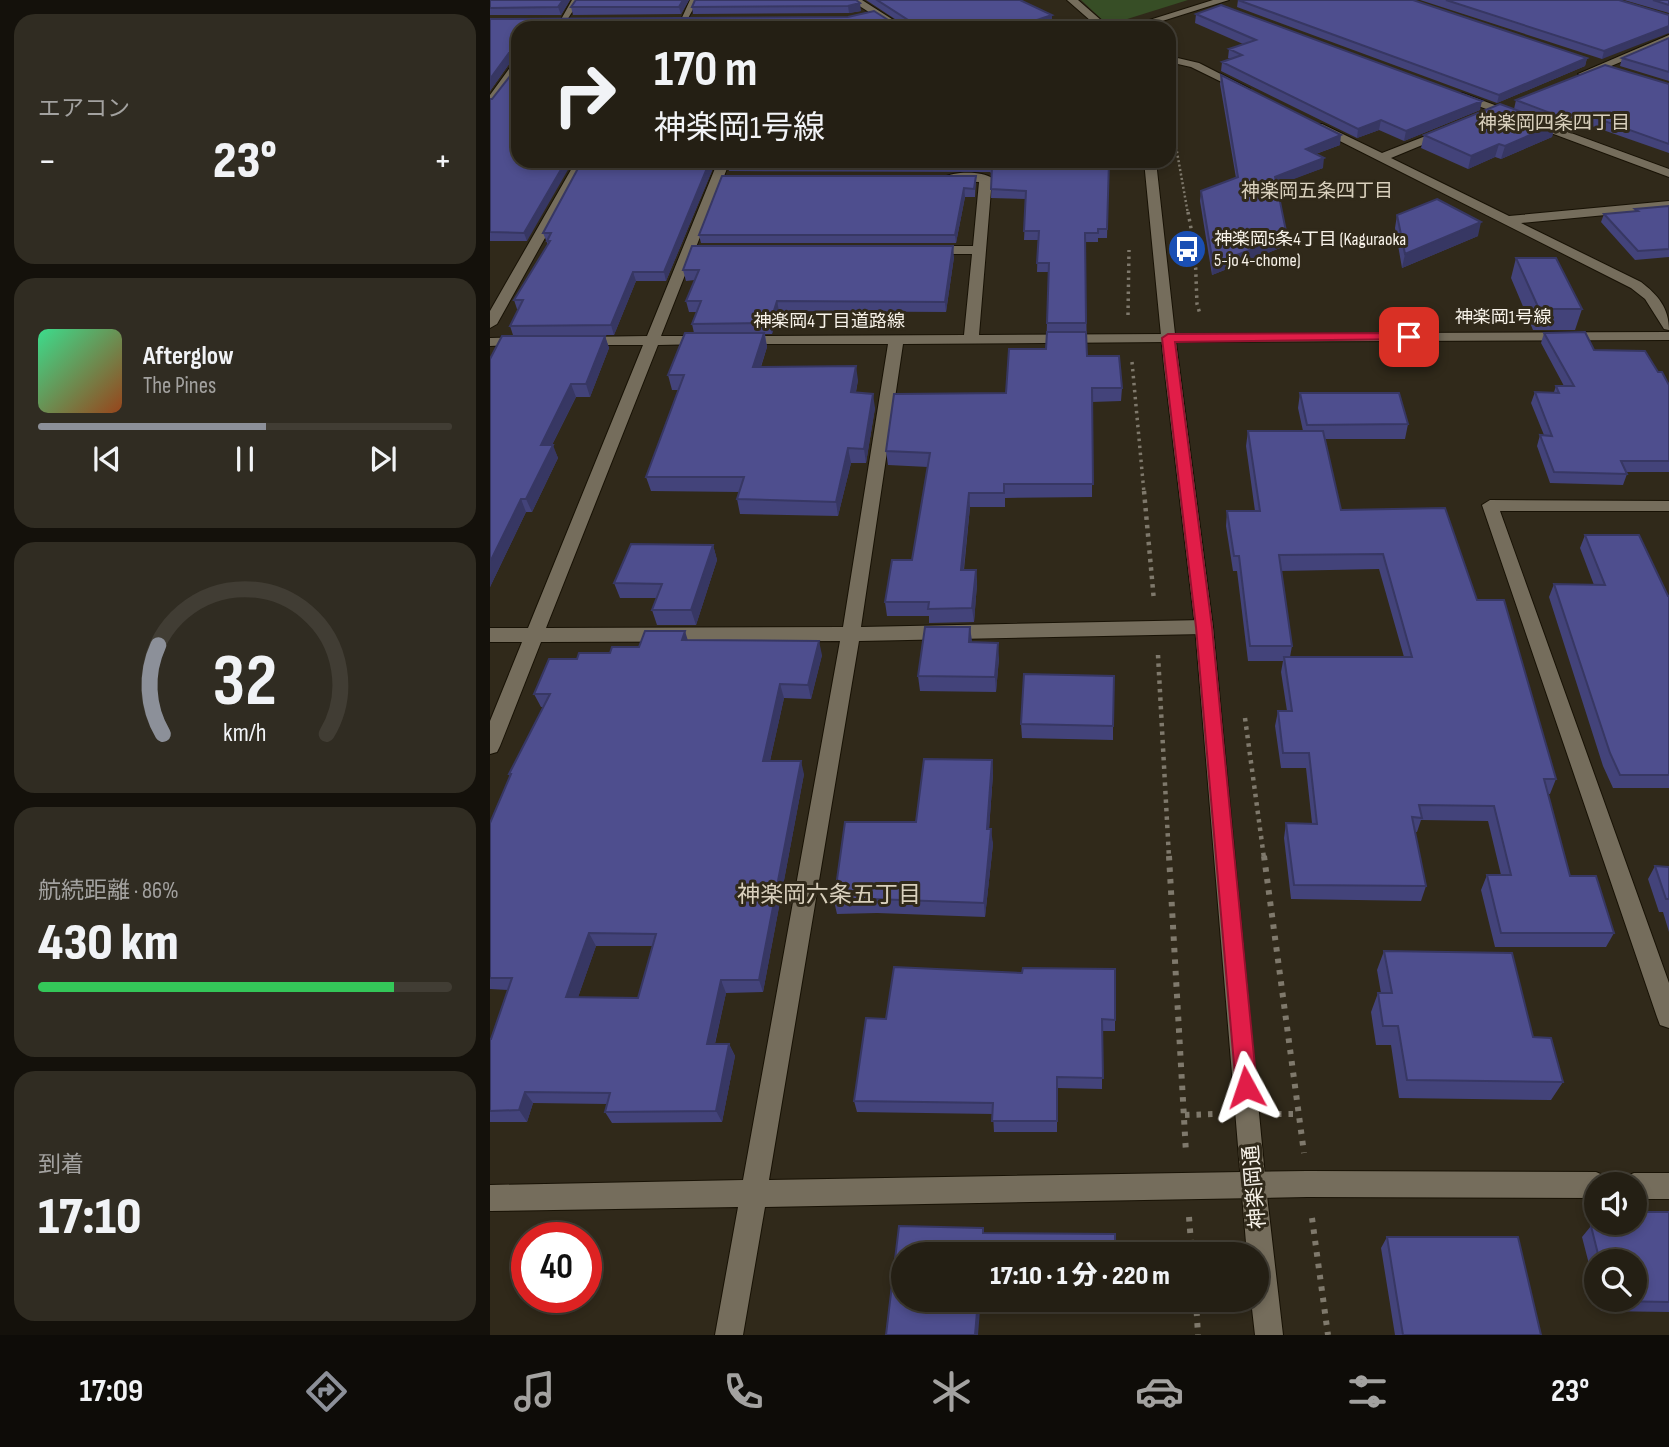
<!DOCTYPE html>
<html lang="ja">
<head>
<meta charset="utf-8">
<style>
	:root { --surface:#241f14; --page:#302c22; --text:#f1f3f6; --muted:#a3a2a0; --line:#413d34; --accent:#8c9099 }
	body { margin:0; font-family:"Sofia Sans Condensed","Noto Sans JP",sans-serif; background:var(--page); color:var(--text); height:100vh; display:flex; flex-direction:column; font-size:26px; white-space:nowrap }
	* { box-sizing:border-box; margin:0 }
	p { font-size:23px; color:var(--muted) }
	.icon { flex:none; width:38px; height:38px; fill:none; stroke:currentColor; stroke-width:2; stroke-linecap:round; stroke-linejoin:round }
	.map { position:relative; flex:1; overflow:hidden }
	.drawer { display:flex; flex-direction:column; gap:14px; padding:14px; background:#14110b; width:490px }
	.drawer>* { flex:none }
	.top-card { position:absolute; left:21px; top:21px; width:665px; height:147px; border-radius:21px; box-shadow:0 4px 10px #0003,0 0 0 2px var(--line); background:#241f14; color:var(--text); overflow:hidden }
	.buttons { position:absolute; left:1094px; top:1172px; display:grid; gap:14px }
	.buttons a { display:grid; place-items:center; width:63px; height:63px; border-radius:50%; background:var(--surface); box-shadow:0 4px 10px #0003,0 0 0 2px var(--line); font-size:35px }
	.speed { position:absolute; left:21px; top:1222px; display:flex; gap:14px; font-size:35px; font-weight:700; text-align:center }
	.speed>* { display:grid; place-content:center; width:91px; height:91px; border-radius:50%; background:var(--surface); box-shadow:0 4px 10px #0003,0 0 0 2px var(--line); line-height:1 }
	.speed .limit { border:10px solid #d22; background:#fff; color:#111 }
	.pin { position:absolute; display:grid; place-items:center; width:60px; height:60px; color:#fff; margin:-30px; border-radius:14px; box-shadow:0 4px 10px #0006 }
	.me { position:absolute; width:77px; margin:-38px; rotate:355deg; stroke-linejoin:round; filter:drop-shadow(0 0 5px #0008) }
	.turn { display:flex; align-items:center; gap:24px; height:147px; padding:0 28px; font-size:32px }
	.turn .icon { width:91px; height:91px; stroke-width:2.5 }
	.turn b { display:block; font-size:49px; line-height:60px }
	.big { font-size:52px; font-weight:800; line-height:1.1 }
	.drawer .widget { flex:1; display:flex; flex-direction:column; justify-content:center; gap:10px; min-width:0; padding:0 24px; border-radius:21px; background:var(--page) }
	.drawer .dial { align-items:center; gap:0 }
	.dial svg { height:182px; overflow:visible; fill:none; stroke:var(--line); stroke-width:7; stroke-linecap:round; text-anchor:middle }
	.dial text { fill:var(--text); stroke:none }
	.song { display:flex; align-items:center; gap:21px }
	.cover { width:84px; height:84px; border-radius:10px; background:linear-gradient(135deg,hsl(150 70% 55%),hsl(20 70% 35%)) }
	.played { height:7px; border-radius:4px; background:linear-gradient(90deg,var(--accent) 55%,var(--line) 55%) }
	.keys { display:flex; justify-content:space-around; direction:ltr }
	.heat { display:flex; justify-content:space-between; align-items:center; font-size:38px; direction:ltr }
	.charge { height:10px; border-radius:5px; background:linear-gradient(90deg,#34c759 86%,var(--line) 0) }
	.trip { position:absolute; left:401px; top:1242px; width:378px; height:70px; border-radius:35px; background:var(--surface); box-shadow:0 4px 10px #0003,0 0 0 2px var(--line); font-weight:800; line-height:70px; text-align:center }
	.tabs { display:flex; height:112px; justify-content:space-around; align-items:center; background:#0e0c08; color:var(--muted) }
	.tabs .icon { width:49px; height:49px }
	.tabs .selected { color:var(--accent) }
	.tabs b { font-size:32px; color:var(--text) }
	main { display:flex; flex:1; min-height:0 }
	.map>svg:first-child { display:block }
</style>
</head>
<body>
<main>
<section class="drawer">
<div class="widget"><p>エアコン</p>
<div class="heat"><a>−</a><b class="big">23°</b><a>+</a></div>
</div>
<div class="widget">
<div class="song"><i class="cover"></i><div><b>Afterglow</b><p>The Pines</p></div></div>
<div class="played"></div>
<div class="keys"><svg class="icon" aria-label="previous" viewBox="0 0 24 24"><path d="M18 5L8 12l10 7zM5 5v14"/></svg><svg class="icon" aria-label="pause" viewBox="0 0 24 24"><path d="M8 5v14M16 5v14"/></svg><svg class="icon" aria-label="next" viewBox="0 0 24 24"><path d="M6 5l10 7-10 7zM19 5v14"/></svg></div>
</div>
<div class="widget dial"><svg viewBox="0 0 100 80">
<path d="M14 69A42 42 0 1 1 86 69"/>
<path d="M14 69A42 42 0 0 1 12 30" stroke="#8c9099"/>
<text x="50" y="56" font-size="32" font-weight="700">32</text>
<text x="50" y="72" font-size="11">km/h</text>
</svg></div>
<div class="widget"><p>航続距離 · 86%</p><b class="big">430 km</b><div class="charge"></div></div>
<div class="widget"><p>到着</p><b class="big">17:10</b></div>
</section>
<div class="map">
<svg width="1179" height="1335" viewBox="0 0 1179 1335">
	<rect width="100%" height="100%" fill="#30291a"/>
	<path fill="#374e26" d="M591,0H698L618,25Z"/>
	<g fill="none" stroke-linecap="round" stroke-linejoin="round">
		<defs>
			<path id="service" d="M82,0H90L75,23H69Z
				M200,0H208L196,22H190Z"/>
			<path id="minor" d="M360,0H372L416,28H404Z
				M723,0H739L650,28H634Z
				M1179,35V42L1097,76L1088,74Z
				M679,56L709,63L760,89L750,91L701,67L679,62Z
				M28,61V72L4,105L0,106V95L24,62Z
				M964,93H972L1179,169V177L964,97Z
				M824,124H832L892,153L951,130H959V134L901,158L1019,216L1179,201V209L1031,223L1151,282C1168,295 1179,308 1179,330L1174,329L1155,299L1141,288L824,128Z
				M86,161H98L7,324L0,328V311Z
				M228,161H240L171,336H216L223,340L216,344L168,345L56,628L353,627L398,344H250L243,340L250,336L474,335L482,254H438L431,250L438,246H483L489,182L455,181L453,178C463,171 492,171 502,178L489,335L678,334L685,338L678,342L413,344L371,627L714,620L721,622L723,627L721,632L714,634L369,641L279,1180L817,1171L1106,1172L1115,1176L1119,1185H1106V1198L817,1197L275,1207L253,1335H225L248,1207L0,1211V1185L253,1180L350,641L51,642L10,746L7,752L0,754V721L32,642H0V628H38L153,345H92L85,341L92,337L157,336Z
				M34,337L41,341L39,344L0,346V338Z
				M1000,500L1179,501V511H1010L1179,983V1028L1170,1025L1167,1017L992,505Z
				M1144,1173H1179V1199H1144V1185H1131L1135,1177Z"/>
			<path id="tertiary" d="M577,0H588L620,28H609Z
				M654,161H666L685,334L1179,332V340L686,342L723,627L776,1187L793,1335H765L761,1300H766V1255H757L705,627L674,366Z"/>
		</defs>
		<use href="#service" stroke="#181205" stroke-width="2"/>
		<use href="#minor" stroke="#181205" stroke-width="2"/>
		<use href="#tertiary" stroke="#181205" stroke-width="2"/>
		<path stroke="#7f796c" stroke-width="2.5" stroke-dasharray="2 2.5" stroke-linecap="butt" d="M679,107L698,214"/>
		<path stroke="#7f796c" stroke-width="3.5" stroke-dasharray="2.5 4.5" stroke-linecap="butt" d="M698,212L705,250L707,304L710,314
			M638,315L639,250
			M642,362L654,493"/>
		<path stroke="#7f796c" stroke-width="4.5" stroke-dasharray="3.5 5" stroke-linecap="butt" d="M654,491L664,601
			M668,655L679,858
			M755,718L774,858"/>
		<path stroke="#7f796c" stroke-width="6" stroke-dasharray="4.5 7" stroke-linecap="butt" d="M679,856L696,1153
			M774,856L814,1153
			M787,1114H810
			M695,1115L726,1114
			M699,1217L702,1255
			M822,1218L838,1335
			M706,1300L708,1335"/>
		<use href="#service" fill="#756d5c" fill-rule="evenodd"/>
		<use href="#minor" fill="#756d5c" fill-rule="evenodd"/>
		<use href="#tertiary" fill="#756d5c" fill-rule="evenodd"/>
	</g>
	<path fill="#43437a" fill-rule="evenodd" d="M0,0H80L71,15H0Z
		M86,0H199L191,14L83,15L81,7Z
		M366,0L371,11L359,13L203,14L202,7Z
		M376,0H530L562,15V23L556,25L28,28L37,241H0V99H2L28,66L27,59L22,60L0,91V19L411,23Z
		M748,0L1097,58L1095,66L1007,103L747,7Z
		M930,0H1129L1179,15L1112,59Z
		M1134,0H1179V13Z
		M706,14L990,110L914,141L889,130L867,138L731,71L732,62L741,59L738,58L739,49L753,44L705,23Z
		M1179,38V81L1130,66L1132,58Z
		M731,75L850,145L826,154L833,168L786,185L795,246L722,275L710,201L711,191L746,178L730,84Z
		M1179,84V153L1093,123L1079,129L1065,124L1062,137L1011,159L1005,157L978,169L931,148L934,135L1024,109L1026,100Z
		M226,161L176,281H146L124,335H23L20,326L29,309H27L24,300L58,245L53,233Z
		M619,161L617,238H608V242H595L597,356L632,388L631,401L602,402V497L515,498V507H480L474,570H486L487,584L484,622L439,623V616H397L395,602L422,560L438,467L398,465L396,451L516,393L556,349L559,272H547L548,240H534L536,199L501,198L502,174L500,172L239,171L237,163Z
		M486,176L485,197H475L466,243H211L209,235Z
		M1179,206V257L1145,260L1111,222L1114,214L1144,212L1145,209Z
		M907,215L988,236L912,268L905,228Z
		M464,257L456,312L289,311L282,334H275L277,347L271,367L368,380L366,392L385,408L376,463H361L348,516L250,514L247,499L249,492L161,491L156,477L189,390H182L178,375L204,333L202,324L207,312H199L196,301L205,280L196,281L193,270Z
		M1026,258L1092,309L1085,330H1043L1021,278Z
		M1054,333L1168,372L1179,385V472H1136L1137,474L1133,485L1060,483L1047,446L1050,435H1054L1041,403L1045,392H1064L1066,386H1074L1051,343Z
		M115,336L119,348L100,397H86L62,445L68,458L42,512H36L0,587V359Z
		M810,393L918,424L915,439H835L851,510L987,600L1066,779L1060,794H1058L1080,876L1124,933L1116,947H1005L991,890L997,875H1011L998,821L931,820L927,832H925L936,886L931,901L801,899L794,838L796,823H822L816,768H791L785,726L788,711H797L791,672L793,661H758L747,571H743L736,526L737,511H765L756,446L758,431H813L808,408ZM889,569L914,657H800L802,646L791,571Z
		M1095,535L1179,596V788H1123L1113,766L1059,597L1064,584L1104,585L1090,548Z
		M223,545L227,560L206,625H167L162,610L167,598H130L124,583Z
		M198,640L332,655L321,699L294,698L280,761L314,774L273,992L236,993L225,1044H239L245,1056L232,1122L122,1123L115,1112L117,1104L43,1103L37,1122H0V1039H1L18,990L0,989V823L20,777L19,774L53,707H51L44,694L87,659L149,647ZM106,946H163L148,998L88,997Z
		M482,642L509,658L506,692L430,691L428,676Z
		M531,724L623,726V740L532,738Z
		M502,760L503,774L499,829L503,844L495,917L387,913L347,914L344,901L426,822Z
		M1165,866L1179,867V932L1173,912H1169L1158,879Z
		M894,951L1043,1037L1073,1082L1061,1100L909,1098L901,1045H886L881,1012L888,993H891L887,970Z
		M396,1019L625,1020V1031H612V1089L567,1088V1132H504L503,1114L367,1112L364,1101Z
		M1179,1212V1312L1111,1311L1108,1300H1144V1262H1106V1291L1092,1237L1101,1226L1126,1227L1125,1223H1144Z
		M493,1228L494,1233L626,1300L625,1313L490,1310L396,1335Z
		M897,1237L1051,1335H905L891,1248Z"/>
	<path fill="#373763" d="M73,0H80L71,15L68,7Z
		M193,0H199L191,14L189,7Z
		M370,3L371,11L359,13L358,6Z
		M562,15V23L547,27V20Z
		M1179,26V33L1112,59L1114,51Z
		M27,51L28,59L22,60L0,91V79L19,53Z
		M1097,58L1095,66L1007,103L1009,95Z
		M992,101L990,110L914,141L916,131Z
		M1095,114L1093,123L1079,129L1081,121Z
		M891,120L889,130L867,138L868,129Z
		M1065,124L1062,137L1011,159L1015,146Z
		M851,135L850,145L814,158L816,149Z
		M1009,144L1005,157L978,169L981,156Z
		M834,158L833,168L783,187L785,177Z
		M76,161H83L37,241L34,233Z
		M220,161H226L176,281L174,272Z
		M474,188L475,197L466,243L465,235Z
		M991,222L988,236L912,268L915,254Z
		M797,236L795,246L722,275L723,264Z
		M463,246L464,257L456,312L455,302Z
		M143,272L146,281L124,335L121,325Z
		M287,301L289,311L282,334L280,323Z
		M274,333L277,347L266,381L263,367Z
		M115,336L119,348L100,397L96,384Z
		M366,366L368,380L363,406L361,392Z
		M81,384L86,397L56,457L51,445Z
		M383,394L385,408L376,463L374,449Z
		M63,445L68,458L42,512L36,499Z
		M358,448L361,463L348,516L346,502Z
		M479,493L480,507L472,584L471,570Z
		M31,499L36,512L0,587V562Z
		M223,545L227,560L206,625L201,610Z
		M486,570L487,584L484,622L482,608Z
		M480,627L482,641L480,657L479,642Z
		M195,631L199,644L192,640Z
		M329,641L332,655L321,699L318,685Z
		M508,643L509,658L506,692L505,677Z
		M290,684L294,698L277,774L273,761Z
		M502,760L503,774L498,843L497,829Z
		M311,761L314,774L273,992L269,980Z
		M501,829L503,844L495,917L494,903Z
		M99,933L106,946L84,1009L76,997Z
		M231,980L236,993L222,1056L217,1044Z
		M239,1044L245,1056L232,1122L226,1111Z
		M35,1092L43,1103L37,1122L29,1110Z
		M488,1300L490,1310L488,1335H485Z"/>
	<path fill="#4e4e8e" stroke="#373763" stroke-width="2" fill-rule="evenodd" d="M0,0H73L68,7L0,8Z
		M86,0H193L189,7H81Z
		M205,0H366L370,3L358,6L202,7Z
		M387,0H530L562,15L547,20L563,28H28V161H76L34,233L0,232V99H2L28,66L27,51L19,53L0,79V19L358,17L384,11L403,23H415L418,20Z
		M748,0H923L1097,58L1009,95Z
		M956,0H1129L1179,15V26L1114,51Z
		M1163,0H1179V5Z
		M731,5L992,101L916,131L891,120L868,129L732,62L752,55L739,49L766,40L706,14Z
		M1179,38V72L1132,58Z
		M1115,65L1179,84V144L1095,114L1081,121L1026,100Z
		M731,75L851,135L816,149L834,158L785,177L797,236L723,264L711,191L748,177Z
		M1010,104L1065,124L1015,146L1009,144L981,156L934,135Z
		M92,161H220L174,272H143L121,325L20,326L33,300H24L60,241H57L61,233H53Z
		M238,161H619L617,229H608V233H595L596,323H557L559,263H547L549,231H534L536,191L501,189L502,167L500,164L237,163Z
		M232,176H486L484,189L474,188L465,235H209Z
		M947,199L991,222L915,254L907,215Z
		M1179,206V249L1148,251L1114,214L1148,211L1145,209Z
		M202,246H463L455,302L287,301L280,323L202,324L211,301H196L209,270H193Z
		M1026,258H1066L1092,309H1049Z
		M557,332H596L597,356H629L632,388H602L603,484H514V493H479L471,570H486L482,608L438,609L439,602H395L402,560H422L440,453L396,451L404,394L516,393L519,349H556Z
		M1095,332L1104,350L1155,351L1168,372H1172L1179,385V461H1131L1137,474L1064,472L1050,435L1062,436L1045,392L1069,393L1066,386H1084L1054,333Z
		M195,333H274L263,367L366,366L361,392L383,394L374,449L358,448L346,502L247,499L254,477H156L194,375H178Z
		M12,336H115L96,384H81L51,445H63L36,499H31L0,562V359Z
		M810,393H909L918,424L817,425Z
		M758,431H833L851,510L955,508L987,600H1014L1066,779H1054L1080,876H1106L1124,933H1011L997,875H1021L1004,806L929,805L932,818L922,817L936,886L804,885L796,823L827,824L819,753H793L788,711H802L794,657H922L893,554L789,555L802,646H760L749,556H744L737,511H770Z
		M1095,535H1149L1178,596H1179V775H1130L1120,753L1064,584L1115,585Z
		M141,544L223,545L201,610H162L172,584L124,583Z
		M435,627H480L479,642L508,643L505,677L428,676Z
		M155,631H195L192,640L329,641L318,685L290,684L273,761H311L269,980H231L217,1044H239L226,1111L115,1112L120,1093L35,1092L29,1110L0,1111V1039H1L22,978H0V823L21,774H19L60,694H44L59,659H87L89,653H120L122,647H149ZM99,933L166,934L148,998L76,997Z
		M534,674L624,676L623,726L531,724Z
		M434,759L502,760L497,829H501L494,903L384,899L344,901L355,822H426Z
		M1165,866L1179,867V899H1176Z
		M894,951L1022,953L1043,1037L1061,1038L1073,1082L917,1080L908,1026H893L888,993H902Z
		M404,967L532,973L533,968L625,969V1020L612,1019L613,1078L567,1077V1121H502L503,1103L364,1101L376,1018L396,1019Z
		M1144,1212H1179V1302L1121,1301L1120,1300H1144V1262H1110L1101,1226L1139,1227L1138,1223H1144Z
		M409,1226L493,1228V1233L625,1234V1255H413V1300H626V1303L488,1300L485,1335H396Z
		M897,1237H1028L1051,1335H913Z"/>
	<path fill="#e11d48" stroke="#92132f" stroke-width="2" d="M919,333L925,337L923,339L685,342L722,627L767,1087L764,1095L756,1097L749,1095L746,1087L706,627L672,338L678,334Z"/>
	<defs>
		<symbol id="bus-disc" viewBox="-11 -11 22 22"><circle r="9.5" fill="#1a4fb4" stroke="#30291a"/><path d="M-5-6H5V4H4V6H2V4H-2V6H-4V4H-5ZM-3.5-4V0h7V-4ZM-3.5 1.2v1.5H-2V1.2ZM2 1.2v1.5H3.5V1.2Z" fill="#fff"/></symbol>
	</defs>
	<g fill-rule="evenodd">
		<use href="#bus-disc" x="675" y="227" width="44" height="44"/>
	</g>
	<g text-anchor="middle" stroke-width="6" stroke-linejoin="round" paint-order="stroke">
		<g font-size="18" fill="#f7f2e9" stroke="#30291a" text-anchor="start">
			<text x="724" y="245">神楽岡5条4丁目 (Kaguraoka<tspan x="724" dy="21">5-jo 4-chome)</tspan></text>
		</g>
		<g font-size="18" fill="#f7f2e9" stroke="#30291a">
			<text x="1013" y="323">神楽岡1号線</text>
			<text x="339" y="327">神楽岡4丁目道路線</text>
		</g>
		<g font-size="19" fill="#d9d0bd" stroke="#30291a">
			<text x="1064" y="129">神楽岡四条四丁目</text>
			<text x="827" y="197">神楽岡五条四丁目</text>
		</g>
		<g font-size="21" fill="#f7f2e9" stroke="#30291a">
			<text transform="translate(764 1187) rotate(-95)" y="7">神楽岡通</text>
		</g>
		<g font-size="23" fill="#d9d0bd" stroke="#30291a">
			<text x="339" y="902">神楽岡六条五丁目</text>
		</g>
	</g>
</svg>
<div class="buttons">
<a><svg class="icon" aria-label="sound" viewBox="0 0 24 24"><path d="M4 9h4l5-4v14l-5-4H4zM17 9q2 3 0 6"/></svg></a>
<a><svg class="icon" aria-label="search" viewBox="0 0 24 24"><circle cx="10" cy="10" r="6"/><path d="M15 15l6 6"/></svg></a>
</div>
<div class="speed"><div class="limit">40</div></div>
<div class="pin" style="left:919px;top:337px;background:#d93025"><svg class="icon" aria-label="arrive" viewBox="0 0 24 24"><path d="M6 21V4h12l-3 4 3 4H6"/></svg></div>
<svg class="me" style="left:756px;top:1087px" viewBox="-20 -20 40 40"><path d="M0-17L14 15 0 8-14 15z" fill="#e11d48" stroke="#fff" stroke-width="4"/></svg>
<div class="trip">17:10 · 1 分 · 220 m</div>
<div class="top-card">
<div class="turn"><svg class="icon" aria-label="right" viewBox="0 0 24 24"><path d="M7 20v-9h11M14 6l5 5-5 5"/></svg><div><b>170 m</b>神楽岡1号線</div></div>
</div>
</div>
</main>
<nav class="tabs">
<b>17:09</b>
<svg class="icon selected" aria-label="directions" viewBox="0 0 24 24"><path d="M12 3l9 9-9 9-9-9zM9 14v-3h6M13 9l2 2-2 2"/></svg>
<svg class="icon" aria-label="music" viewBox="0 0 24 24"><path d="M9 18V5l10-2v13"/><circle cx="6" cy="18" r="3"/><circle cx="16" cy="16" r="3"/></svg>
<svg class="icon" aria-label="phone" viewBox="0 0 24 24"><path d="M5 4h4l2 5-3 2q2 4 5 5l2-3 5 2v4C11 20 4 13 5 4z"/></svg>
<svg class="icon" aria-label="climate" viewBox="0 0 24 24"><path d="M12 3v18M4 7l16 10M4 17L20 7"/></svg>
<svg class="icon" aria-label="car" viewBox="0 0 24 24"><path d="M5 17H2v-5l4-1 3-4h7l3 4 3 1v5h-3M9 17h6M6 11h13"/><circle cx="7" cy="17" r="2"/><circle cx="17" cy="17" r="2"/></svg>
<svg class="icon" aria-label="filters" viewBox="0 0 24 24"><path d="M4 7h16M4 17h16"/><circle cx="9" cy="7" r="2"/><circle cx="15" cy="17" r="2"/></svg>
<b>23°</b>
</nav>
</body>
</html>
